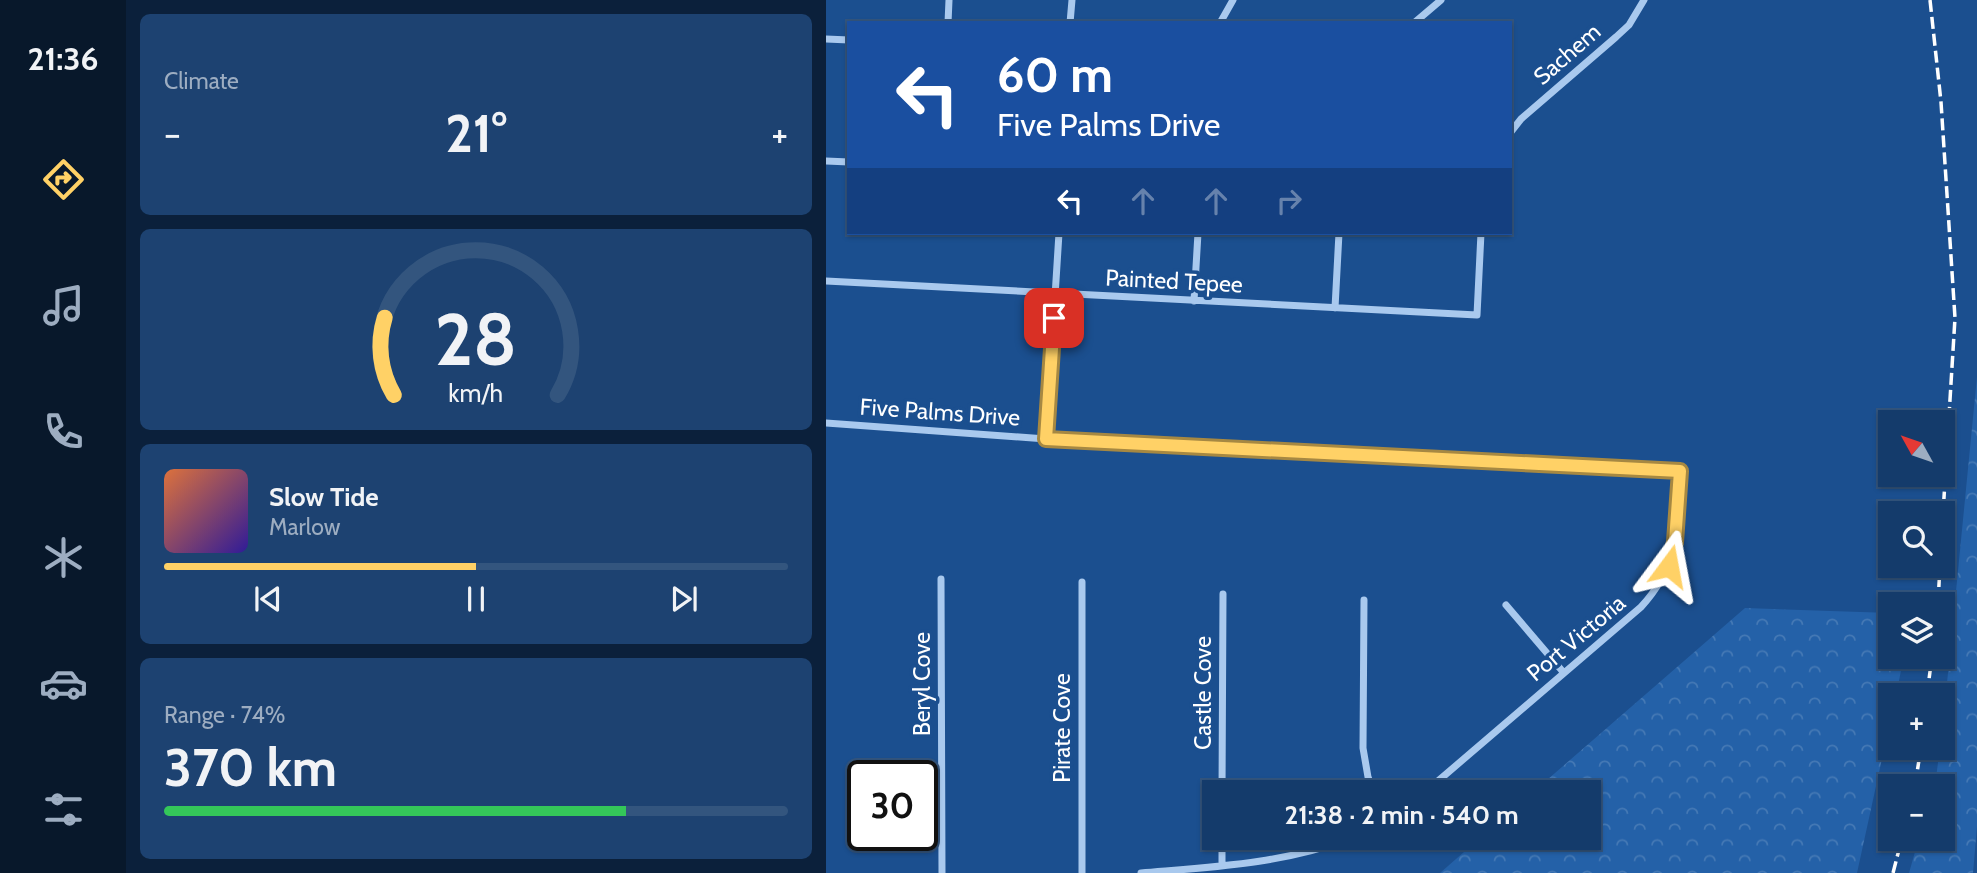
<!DOCTYPE html>
<html lang="en">
<head>
<meta charset="utf-8">
<style>
	:root { --surface:#143b6b; --page:#1d4271; --text:#f1f3f6; --muted:#9dadc1; --line:#33557e; --accent:#ffd166 }
	body { margin:0; font-family:Cabin,sans-serif; background:var(--page); color:var(--text); height:100vh; display:flex; flex-direction:column; font-size:26px; white-space:nowrap }
	* { box-sizing:border-box; margin:0 }
	p { font-size:23px; color:var(--muted) }
	.icon { flex:none; width:38px; height:38px; fill:none; stroke:currentColor; stroke-width:2; stroke-linecap:round; stroke-linejoin:round }
	.map { position:relative; flex:1; overflow:hidden }
	.drawer { display:flex; flex-direction:column; gap:14px; padding:14px; background:#0b203b; width:700px }
	.drawer>* { flex:none }
	.top-card { position:absolute; left:21px; top:21px; width:665px; height:214px; border-radius:0px; box-shadow:0 2px 5px #0004,0 0 0 2px var(--line); background:#1a4fa0; color:#fff; overflow:hidden }
	.needle { width:46px; rotate:310deg }
	.buttons { position:absolute; left:1052px; top:410px; display:grid; gap:14px }
	.buttons a { display:grid; place-items:center; width:77px; height:77px; border-radius:0px; background:var(--surface); box-shadow:0 2px 5px #0004,0 0 0 2px var(--line); font-size:35px }
	.speed { position:absolute; left:21px; top:760px; display:flex; gap:14px; font-size:35px; font-weight:700; text-align:center }
	.speed>* { display:grid; place-content:center; width:91px; height:91px; border-radius:50%; background:var(--surface); box-shadow:0 2px 5px #0004,0 0 0 2px var(--line); line-height:1 }
	.speed .limit { border:4px solid #111; border-radius:10px; background:#fff; color:#111 }
	.pin { position:absolute; display:grid; place-items:center; width:60px; height:60px; color:#fff; margin:-30px; border-radius:14px; box-shadow:0 4px 10px #0006 }
	.me { position:absolute; width:77px; margin:-38px; rotate:13deg; stroke-linejoin:round; filter:drop-shadow(0 0 5px #0008) }
	.turn { display:flex; align-items:center; gap:24px; height:147px; padding:0 35px; font-size:32px }
	.turn .icon { width:91px; height:91px; stroke-width:2.5 }
	.turn b { display:block; font-size:49px; line-height:60px }
	.lanes { display:flex; align-items:center; height:66px; padding:0 35px; background:#0003; justify-content:center; gap:35px; direction:ltr }
	.lanes .off { opacity:.35 }
	.big { font-size:52px; font-weight:700; line-height:1.1 }
	.drawer .tile { flex:1; display:flex; flex-direction:column; justify-content:center; gap:10px; min-width:0; padding:0 24px; border-radius:10px; background:var(--page) }
	.drawer .dial { align-items:center; gap:0 }
	.dial svg { height:182px; overflow:visible; fill:none; stroke:var(--line); stroke-width:7; stroke-linecap:round; text-anchor:middle }
	.dial text { fill:var(--text); stroke:none }
	.song { display:flex; align-items:center; gap:21px }
	.cover { width:84px; height:84px; border-radius:10px; background:linear-gradient(135deg,hsl(20 70% 55%),hsl(250 70% 35%)) }
	.played { height:7px; border-radius:4px; background:linear-gradient(90deg,var(--accent) 50%,var(--line) 50%) }
	.keys { display:flex; justify-content:space-around; direction:ltr }
	.heat { display:flex; justify-content:space-between; align-items:center; font-size:38px; direction:ltr }
	.charge { height:10px; border-radius:5px; background:linear-gradient(90deg,#34c759 74%,var(--line) 0) }
	.trip { position:absolute; left:376px; top:780px; width:399px; height:70px; border-radius:0px; background:var(--surface); box-shadow:0 2px 5px #0004,0 0 0 2px var(--line); font-weight:700; line-height:70px; text-align:center }
	main { display:flex; flex:1; min-height:0 }
	.tabs { display:flex; flex-direction:column; width:126px; justify-content:space-around; align-items:center; background:#08182b; color:var(--muted) }
	.tabs .icon { width:49px; height:49px }
	.tabs .on { color:var(--accent) }
	.tabs b { font-size:32px; color:var(--text) }
	.map>svg:first-child { display:block }
</style>
</head>
<body>
<main>
<nav class="tabs">
<b>21:36</b>
<svg class="icon on" aria-label="directions" viewBox="0 0 24 24"><path d="M12 3l9 9-9 9-9-9zM9 14v-3h6M13 9l2 2-2 2"/></svg>
<svg class="icon" aria-label="music" viewBox="0 0 24 24"><path d="M9 18V5l10-2v13"/><circle cx="6" cy="18" r="3"/><circle cx="16" cy="16" r="3"/></svg>
<svg class="icon" aria-label="phone" viewBox="0 0 24 24"><path d="M5 4h4l2 5-3 2q2 4 5 5l2-3 5 2v4C11 20 4 13 5 4z"/></svg>
<svg class="icon" aria-label="climate" viewBox="0 0 24 24"><path d="M12 3v18M4 7l16 10M4 17L20 7"/></svg>
<svg class="icon" aria-label="car" viewBox="0 0 24 24"><path d="M5 17H2v-5l4-1 3-4h7l3 4 3 1v5h-3M9 17h6M6 11h13"/><circle cx="7" cy="17" r="2"/><circle cx="17" cy="17" r="2"/></svg>
<svg class="icon" aria-label="filters" viewBox="0 0 24 24"><path d="M4 7h16M4 17h16"/><circle cx="9" cy="7" r="2"/><circle cx="15" cy="17" r="2"/></svg>
</nav>
<section class="drawer">
<div class="tile"><p>Climate</p>
<div class="heat"><a>−</a><b class="big">21°</b><a>+</a></div>
</div>
<div class="tile dial"><svg viewBox="0 0 100 80">
<path d="M14 69A42 42 0 1 1 86 69"/>
<path d="M14 69A42 42 0 0 1 10 35" stroke="#ffd166"/>
<text x="50" y="56" font-size="32" font-weight="700">28</text>
<text x="50" y="72" font-size="11">km/h</text>
</svg></div>
<div class="tile">
<div class="song"><i class="cover"></i><div><b>Slow Tide</b><p>Marlow</p></div></div>
<div class="played"></div>
<div class="keys"><svg class="icon" aria-label="previous" viewBox="0 0 24 24"><path d="M18 5L8 12l10 7zM5 5v14"/></svg><svg class="icon" aria-label="pause" viewBox="0 0 24 24"><path d="M8 5v14M16 5v14"/></svg><svg class="icon" aria-label="next" viewBox="0 0 24 24"><path d="M6 5l10 7-10 7zM19 5v14"/></svg></div>
</div>
<div class="tile"><p>Range · 74%</p><b class="big">370 km</b><div class="charge"></div></div>
</section>
<div class="map">
<svg width="1151" height="873" viewBox="0 0 1151 873">
	<defs>
		<pattern id="forest-crowns" width="20" height="18" patternUnits="userSpaceOnUse" patternTransform="scale(1.75)"><rect width="20" height="18" fill="#2461a8"/><path d="M2 6a3 3 0 1 1 6 0M12 15a3 3 0 1 1 6 0" fill="none" stroke="#4579b5"/></pattern>
	</defs>
	<rect width="100%" height="100%" fill="#1b4f8f"/>
	<path fill="url(#forest-crowns)" d="M1151,377V826L1147,873H1083L1093,838H1116V786H1109L1114,747H1116L1117,724Z
		M919,608L1064,613V656H1078L1070,695H1064V722L1031,873H614L654,838H763V793H706Z"/>
	<g fill="none" stroke-linecap="round" stroke-linejoin="round">
		<path stroke="#a9c9ee" stroke-width="7" d="M122,23L123,0
			M244,23L246,0
			M394,23L407,0
			M588,23L615,0
			M0,39L23,40
			M684,133L695,119L790,37L803,25L818,0
			M0,161L23,162
			M0,281L651,315L655,233
			M368,301L372,233
			M509,308L513,233
			M0,423L220,439L854,471C851,525 855,564 815,607L598,793
			M220,439L233,233
			M115,579L116,873
			M256,582V873
			M538,600L537,748L542,777L548,793
			M680,605L738,673
			M396,793L397,594
			M396,866V838
			M315,873C386,867 457,864 525,838"/>
		<path stroke="#fff" stroke-width="3.5" stroke-dasharray="12 5" stroke-linecap="butt" d="M1104,0L1115,102L1129,318L1116,530
			M1112,604L1114,565
			M1101,695L1106,656
			M1089,786L1095,747
			M1067,873L1076,838"/>
	</g>
	<g fill="none" stroke-linecap="round" stroke-linejoin="round">
		<defs>
			<path id="route" d="M228,318L220,439L854,471L849,542L843,566"/>
		</defs>
		<use href="#route" stroke="#a68842" stroke-width="18"/>
		<use href="#route" stroke="#ffd166" stroke-width="12"/>
	</g>
	<g text-anchor="middle" stroke-width="7" stroke-linejoin="round" paint-order="stroke">
		<g font-size="23" fill="#fff" stroke="#1b4f8f">
			<text transform="translate(741 54) rotate(-41)" y="8">Sachem</text>
			<text transform="translate(348 281) rotate(3)" y="8">Painted Tepee</text>
			<text transform="translate(114 412) rotate(4)" y="8">Five Palms Drive</text>
			<text transform="translate(750 638) rotate(-40)" y="8">Port Victoria</text>
			<text transform="translate(96 684) rotate(-90)" y="8">Beryl Cove</text>
			<text transform="translate(377 693) rotate(-90)" y="8">Castle Cove</text>
			<text transform="translate(236 728) rotate(-90)" y="8">Pirate Cove</text>
		</g>
	</g>
</svg>
<div class="buttons">
<a><svg class="needle" viewBox="-14 -14 28 28"><path d="M0-13l5 13h-10z" fill="#e53935"/><path d="M0 13l5-13h-10z" fill="#9dadc1"/></svg></a>
<a><svg class="icon" aria-label="search" viewBox="0 0 24 24"><circle cx="10" cy="10" r="6"/><path d="M15 15l6 6"/></svg></a>
<a><svg class="icon" aria-label="layers" viewBox="0 0 24 24"><path d="M12 4l9 5-9 5-9-5zM3 14l9 5 9-5"/></svg></a>
<a>+</a>
<a>−</a>
</div>
<div class="speed"><div class="limit">30</div></div>
<div class="pin" style="left:228px;top:318px;background:#d93025"><svg class="icon" aria-label="arrive" viewBox="0 0 24 24"><path d="M6 21V4h12l-3 4 3 4H6"/></svg></div>
<svg class="me" style="left:843px;top:566px" viewBox="-20 -20 40 40"><path d="M0-17L14 15 0 8-14 15z" fill="#ffd166" stroke="#fff" stroke-width="4"/></svg>
<div class="trip">21:38 · 2 min · 540 m</div>
<div class="top-card">
<div class="turn"><svg class="icon" aria-label="left" viewBox="0 0 24 24"><path d="M17 20v-9H6M10 6l-5 5 5 5"/></svg><div><b>60 m</b>Five Palms Drive</div></div>
<div class="lanes"><svg class="icon" aria-label="left" viewBox="0 0 24 24"><path d="M17 20v-9H6M10 6l-5 5 5 5"/></svg><svg class="icon off" aria-label="ahead" viewBox="0 0 24 24"><path d="M12 20V5M6 11l6-6 6 6"/></svg><svg class="icon off" aria-label="ahead" viewBox="0 0 24 24"><path d="M12 20V5M6 11l6-6 6 6"/></svg><svg class="icon off" aria-label="right" viewBox="0 0 24 24"><path d="M7 20v-9h11M14 6l5 5-5 5"/></svg></div>
</div>
</div>
</main>
</body>
</html>
